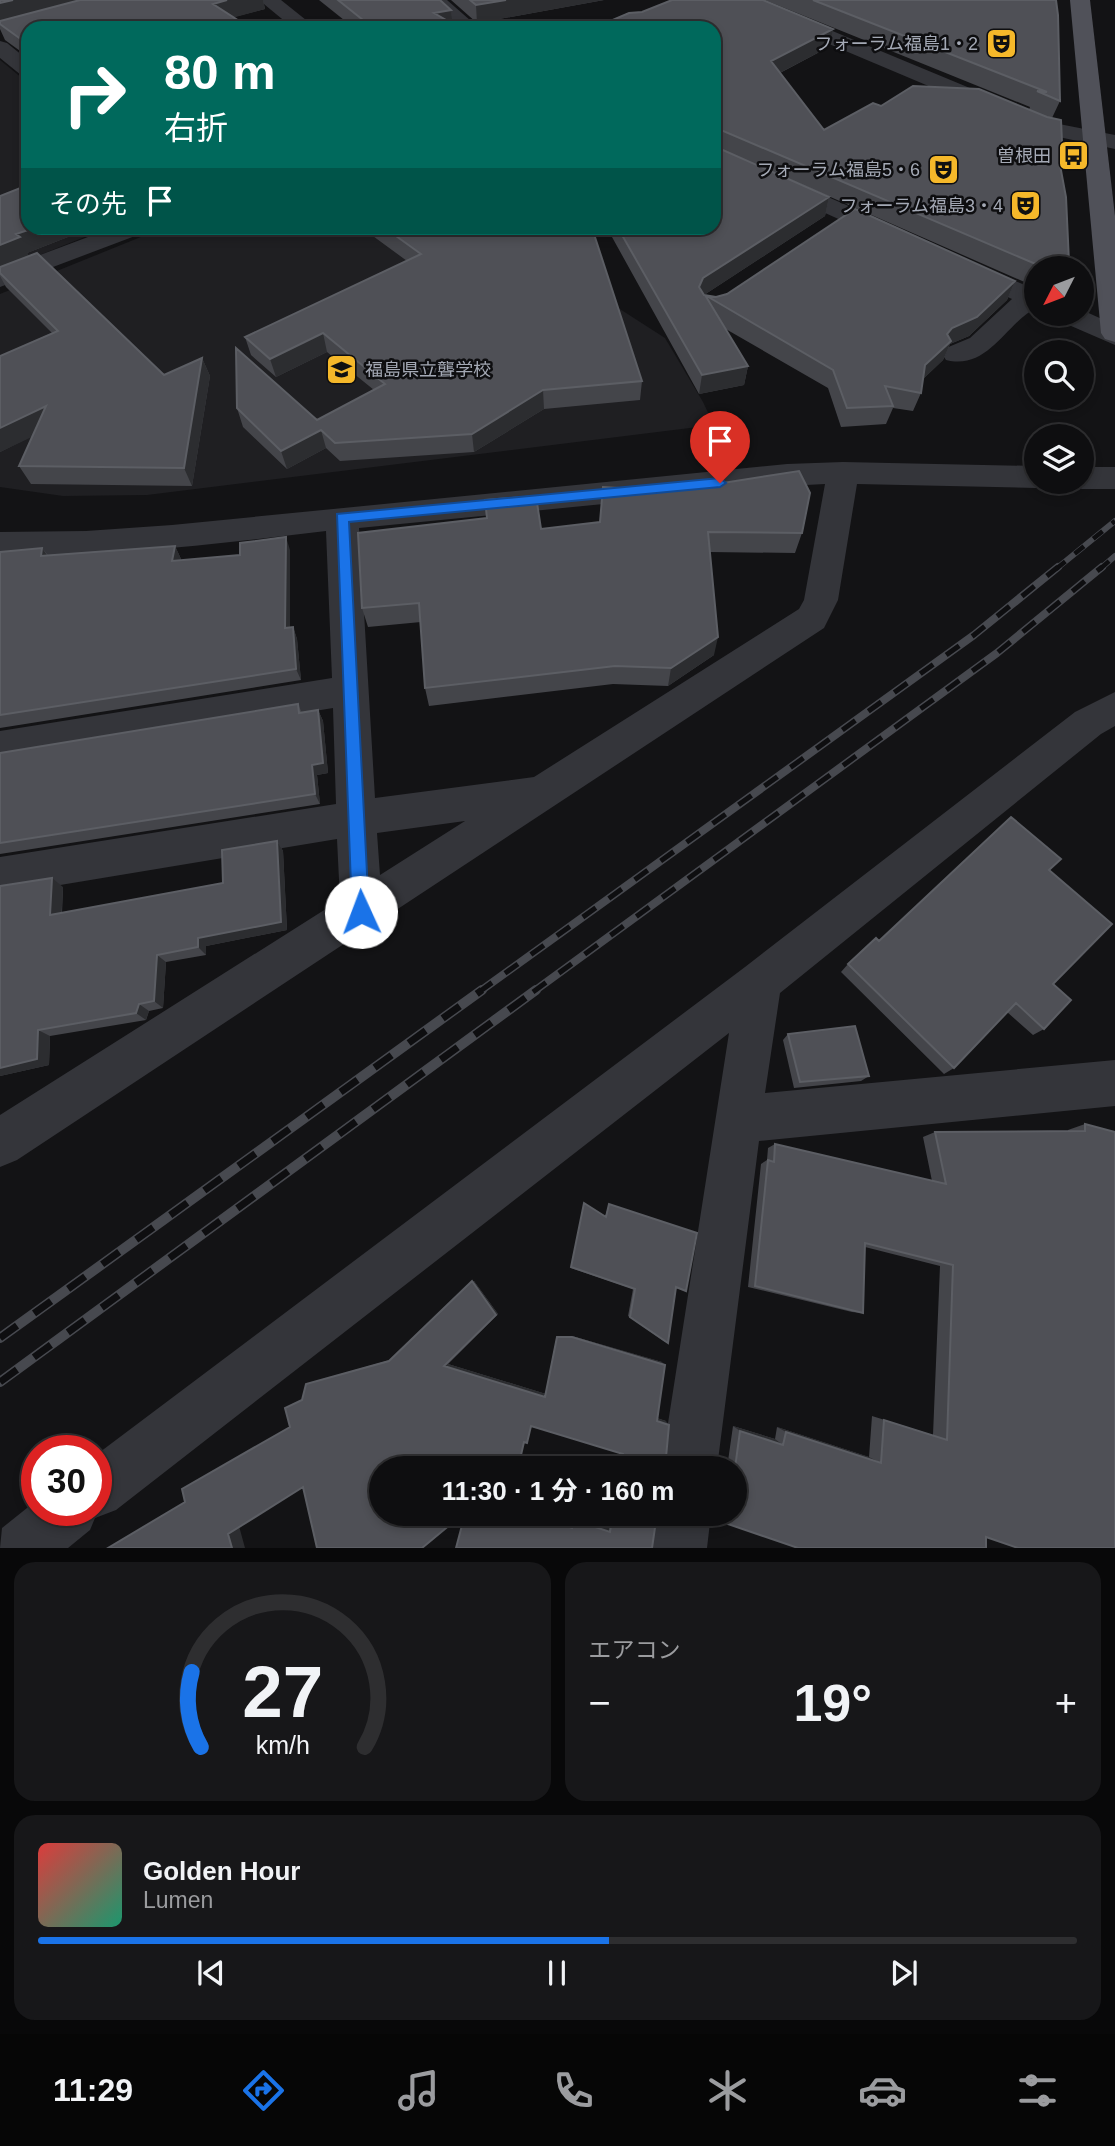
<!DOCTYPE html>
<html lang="ja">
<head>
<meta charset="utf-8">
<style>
	:root { --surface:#0e0e10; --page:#171719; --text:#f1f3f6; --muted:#9b9c9f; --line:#2e2e30; --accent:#1a73e8 }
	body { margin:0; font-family:Helvetica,"Noto Sans JP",sans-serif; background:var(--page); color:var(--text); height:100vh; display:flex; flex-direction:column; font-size:26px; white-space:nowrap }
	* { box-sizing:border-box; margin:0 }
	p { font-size:23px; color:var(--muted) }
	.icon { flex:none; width:38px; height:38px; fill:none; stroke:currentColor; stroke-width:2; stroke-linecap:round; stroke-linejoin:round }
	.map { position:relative; height:1548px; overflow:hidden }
	.panel { display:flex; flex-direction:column; gap:14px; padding:14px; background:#080809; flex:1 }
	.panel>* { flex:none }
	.banner { position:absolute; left:21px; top:21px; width:700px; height:214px; border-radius:21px; box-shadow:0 4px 10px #0003,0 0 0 2px var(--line); background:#00695c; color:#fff; overflow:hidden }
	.needle { width:46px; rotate:228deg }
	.controls { position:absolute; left:1024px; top:256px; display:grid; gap:14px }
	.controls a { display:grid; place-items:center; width:70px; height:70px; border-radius:50%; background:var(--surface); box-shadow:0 4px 10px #0003,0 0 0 2px var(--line); font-size:35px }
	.speed { position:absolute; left:21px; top:1435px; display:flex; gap:14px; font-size:35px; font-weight:700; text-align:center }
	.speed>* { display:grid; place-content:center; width:91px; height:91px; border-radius:50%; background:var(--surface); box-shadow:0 4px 10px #0003,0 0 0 2px var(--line); line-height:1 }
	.speed .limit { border:10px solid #d22; background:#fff; color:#111 }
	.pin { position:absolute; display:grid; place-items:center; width:60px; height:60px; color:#fff; margin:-72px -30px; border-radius:50% 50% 50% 0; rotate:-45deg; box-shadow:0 0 7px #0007 }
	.pin .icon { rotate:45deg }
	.me { position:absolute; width:77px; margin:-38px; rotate:358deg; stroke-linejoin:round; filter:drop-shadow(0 0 5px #0008) }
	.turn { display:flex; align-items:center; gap:24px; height:147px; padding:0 28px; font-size:32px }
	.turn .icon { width:91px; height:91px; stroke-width:2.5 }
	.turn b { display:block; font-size:49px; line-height:60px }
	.then { display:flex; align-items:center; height:66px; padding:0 28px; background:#0003; gap:14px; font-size:26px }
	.big { font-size:52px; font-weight:700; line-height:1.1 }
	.panel .widget { flex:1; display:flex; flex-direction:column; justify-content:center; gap:10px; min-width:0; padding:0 24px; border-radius:21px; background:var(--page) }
	.panel .dial { align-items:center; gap:0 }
	.dial svg { height:182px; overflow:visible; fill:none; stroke:var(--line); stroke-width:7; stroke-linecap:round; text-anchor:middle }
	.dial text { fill:var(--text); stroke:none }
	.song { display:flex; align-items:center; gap:21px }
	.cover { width:84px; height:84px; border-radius:10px; background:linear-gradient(135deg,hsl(0 70% 55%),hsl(160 70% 35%)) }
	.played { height:7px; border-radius:4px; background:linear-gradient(90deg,var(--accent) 55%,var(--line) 55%) }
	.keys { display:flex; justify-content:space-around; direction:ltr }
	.heat { display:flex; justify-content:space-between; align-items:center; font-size:38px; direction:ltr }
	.panel .tiles { flex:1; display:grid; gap:14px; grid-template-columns:1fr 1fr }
	.widget:last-child { grid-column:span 2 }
	.trip { position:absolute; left:369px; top:1456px; width:378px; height:70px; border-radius:35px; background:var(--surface); box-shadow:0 4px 10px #0003,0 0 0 2px var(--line); font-weight:700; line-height:70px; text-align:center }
	.tabs { display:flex; height:112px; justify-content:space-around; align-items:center; background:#060606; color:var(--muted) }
	.tabs .icon { width:49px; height:49px }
	.tabs .active { color:var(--accent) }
	.tabs b { font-size:32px; color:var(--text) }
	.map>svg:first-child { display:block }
</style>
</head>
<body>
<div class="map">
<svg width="1115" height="1548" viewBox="0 0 1115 1548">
	<rect width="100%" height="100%" fill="#131315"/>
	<path fill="#1f1f22" d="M0,60L28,83V228H107L0,271Z
		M163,228H533L511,239L665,338L703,402L714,425L147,495L63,496L0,487V294Z"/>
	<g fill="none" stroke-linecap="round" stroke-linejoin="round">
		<path fill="#34353a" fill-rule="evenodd" d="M259,0H281L316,28H293Z
			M425,0H447L479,28H457Z
			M731,0H758L1054,123L1115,135V149L1040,133L734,4Z
			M0,41L7,43L28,60V77L21,75L0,58Z
			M714,147L903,230L907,235L903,240L894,243L885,240L714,163Z
			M112,228H147L143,233L0,287V270Z
			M965,259L1036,290V308C1006,323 988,371 946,360L942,354L946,348L970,338L1012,299L956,273L952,267L956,261Z
			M1082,310L1115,325V345L1055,319L1052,313H1082Z
			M843,462L1036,466V481H1049L1047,485L1036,488L857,484L838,600L824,628L378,922L376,926L365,930L17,1160L0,1167V1115L340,900L337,839L0,895V857L336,804L333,708L0,763V731L332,678L326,531C218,544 110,557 0,556V532L86,531L172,525L787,464ZM825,484L804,600L799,609L534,777L375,798L359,528L787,486ZM465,821L380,875L377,833Z
			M1082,467H1115V489H1082L1071,486L1068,481H1082Z
			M1115,692V726L1101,734L780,993L765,1093L1115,1060V1106L759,1141L717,1468H661L729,1033L116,1510L95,1518L90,1530L68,1548H0L2,1528L37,1500V1510H96V1455L745,967L1075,712Z
			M655,1514H711L707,1548H649Z"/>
		<path fill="#505159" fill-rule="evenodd" d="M1070,0H1090L1115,216V342L1105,339L1101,333Z"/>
		<defs>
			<path id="rail-far2" d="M1056,569L1115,521
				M1100,569L1115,556"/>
			<path id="rail-far1" d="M479,992L974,635L1058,567
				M533,992L997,653L1102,567"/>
			<path id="rail" d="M0,1338L482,990
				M0,1382L536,990"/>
		</defs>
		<use href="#rail-far2" stroke="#47494f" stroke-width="6"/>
		<use href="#rail-far1" stroke="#47494f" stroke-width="8"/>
		<use href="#rail" stroke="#47494f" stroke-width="10"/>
		<use href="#rail-far2" stroke="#0e0e10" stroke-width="4.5" stroke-dasharray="12" stroke-linecap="butt"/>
		<use href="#rail-far1" stroke="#0e0e10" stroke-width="5" stroke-dasharray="16" stroke-linecap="butt"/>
		<use href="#rail" stroke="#0e0e10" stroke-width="7" stroke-dasharray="21" stroke-linecap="butt"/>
	</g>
	<path fill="#44454a" d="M0,0H263L265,9L234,17L28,28V58L27,56L5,40L0,29Z
		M319,0H440L451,10L452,23L460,28H354Z
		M451,0H604L477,23Z
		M765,0H1056L1060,101L1052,118L1063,165L1061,171L1069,262L1066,268H1036V283L1029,284L753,163L829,197L825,216L704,295L716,297L1015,281L1007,300L969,336L950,344L943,360L923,379L921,393L913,411L893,408L886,424L841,427L828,388L724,328L748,366L744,385L699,394L607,228H714V28L829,47L780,73L824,130L881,106L1029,110L1030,107Z
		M0,196L28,228H91L27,253L29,256L164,375L202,358L210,376L192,486L31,484L19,466L32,436L0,452V356L52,333L6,287L0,276Z
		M362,228H592L642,381L640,400L544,409L474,452L340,461L326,448L287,469L243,427L237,408L317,420L374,390L327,352L276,377L251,355L245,337L407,261Z
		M541,529L802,533L795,553L710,552L714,655L668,686L613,684L429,706L425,688L421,622L368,627L362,608Z
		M175,546L181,559V561L290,550V627H293L297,639L301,680L0,728V552L42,548L48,555Z
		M298,704L302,713L318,710L323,721L328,773L317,775L320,804L0,854V753Z
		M277,841L283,851L287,930L206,946V955L166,962L163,1008L149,1011L146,1020L50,1036L49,1065L0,1076V886L63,887L62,913L223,883Z
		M1049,870L1053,984L1044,1029L1033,1035L1007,1012L954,1068L944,1074L841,972L848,964L879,941Z
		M788,1034L869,1076L861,1081L794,1088L783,1040Z
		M1085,1124L1115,1132L986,1537L728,1524L721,1515V1514H735V1468H727L733,1426L775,1439L777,1427L869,1457L872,1416L933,1435L940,1266L865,1247L863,1313L852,1312L748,1287L761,1164L767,1160L768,1148L775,1144L932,1181L923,1137L935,1132L1068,1131V1130Z
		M584,1203L605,1217L609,1204L686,1291L676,1288L665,1342L628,1316L633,1289L571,1268Z
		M474,1281L498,1314L448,1364L546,1394L557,1336H572L662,1362L657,1418L666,1421L665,1468H617L620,1453L531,1426L524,1442L303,1487L185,1502L290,1427L302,1400L306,1384L390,1360Z
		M465,1514H555L572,1519L573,1514H578L608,1524L610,1514H657L652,1548Z"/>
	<path fill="#2c2d30" d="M13,0H89L0,23V3Z
		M227,0H263L265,9L217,22L213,4Z
		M506,0H604L477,23L476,5Z
		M451,10L453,28L434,13Z
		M833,29L829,47L768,79L771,61Z
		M829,197L825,216L701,297L699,287L703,278Z
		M34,228H91L27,253L29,256L0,268V245L16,234Z
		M1015,281L1007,300L969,336L950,344L943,360L918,384L925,365L952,328Z
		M323,333L327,352L276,377L270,359Z
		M202,358L210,376L192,486L184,468Z
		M748,366L744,385L699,394L702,375Z
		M543,390L544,409L474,452L472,434Z
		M46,406L57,425L0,452V428Z
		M321,430L326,448L287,469L281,451Z
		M286,537L290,550V640L285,628Z
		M175,546L181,559L179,574L172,561Z
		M42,548L51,561L41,556Z
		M293,627L297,639L301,680L296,669Z
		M718,637L714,655L668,686L671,668Z
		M318,710L323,721L328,773L317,775L320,804L315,794L312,765Z
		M277,841L283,851L287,930L206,946V955L198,947V938Z
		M52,878L63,887L61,923L50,915Z
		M157,955L166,962L163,1008L154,1001Z
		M139,1004L149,1011L146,1020L136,1013Z
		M38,1030L50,1036L49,1065L0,1076V1068Z
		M472,1281H474L498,1314L448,1364L546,1394L545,1397L444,1366Z
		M572,1336L662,1362L665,1365L572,1337Z
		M653,1417L666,1421L669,1425L657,1421Z
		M733,1426L775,1439L783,1445L740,1431Z
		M777,1427L869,1457L881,1463L786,1432Z
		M531,1514H555L572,1519V1528Z
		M573,1514H578L608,1524L610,1532L574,1520Z
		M239,1526L245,1548H232L228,1534Z"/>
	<path fill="#4f5056" stroke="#5c5e64" stroke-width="2" d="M0,0H13L0,3Z
		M80,0H227L213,4L250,28H28V50L23,46L22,40L0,24V21Z
		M338,0H440L451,10L434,13L460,28H373Z
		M470,0H506L476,5Z
		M672,0H763L833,29L771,61L824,130L873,103L881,106L913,86L979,89L1047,117L1061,120L1063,165H1060L1066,197L1069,262L1038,265L714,127L716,147L829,197L703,278L699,287L704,295L716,297L727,294L855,209L1015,281L977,317L952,328L947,334L951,341L925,365L921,393L885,386L893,406L847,408L833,370L705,295L748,366L702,375L618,228H714V28H594L629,13L642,12Z
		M813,0H1056L1058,15L1060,101L1037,91L1047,92Z
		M28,185V228H34L16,234L20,237L0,245V196Z
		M385,228H592L642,381L543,390L472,434L335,443L321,430L281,451L237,408L236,348L317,420L385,384L323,333L270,359L245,337L421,254Z
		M37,253L164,375L202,358L184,468L19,466L46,406L0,428V356L58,331L0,273V267Z
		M799,471L810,493L802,533L708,532L718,637L671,668L615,666L425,688L419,603L362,608L358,533L487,518L485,500L536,496L541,529L600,522L603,487L672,491Z
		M286,537L285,628L293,627L296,669L0,715V552L42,548L41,556L175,546L172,561L240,555V543Z
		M298,704L299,713L318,710L323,763L312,765L315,794L0,843V753Z
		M1011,817L1061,859L1049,870L1112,924L1053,984L1071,1000L1044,1029L1016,1003L954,1068L848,964L876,938L879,941Z
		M277,841L281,922L198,938V947L157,955L154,1001L139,1004L136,1013L38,1030L37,1059L0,1068V886L52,878L50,915L223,883L222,850Z
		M855,1026L869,1076L800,1082L788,1034Z
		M1085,1124L1115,1132V1548H1018L986,1537V1548H798L728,1524L729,1514H735V1468L740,1431L783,1445L786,1432L881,1463L884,1420L947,1440L953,1265L865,1243L863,1313L755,1286L768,1160L774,1162L775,1144L946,1184L935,1132L1085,1131Z
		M584,1203L606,1217L609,1204L697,1233L686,1291L676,1287L668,1343L630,1317L635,1289L571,1267Z
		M472,1281L496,1315L444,1366L545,1397L557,1337H572L665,1365L657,1421L669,1425L665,1468H621L623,1454L531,1426L527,1443L524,1442L518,1468H382V1514H463L422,1548H317L303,1487L228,1534L232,1548H108L185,1502L182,1489L290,1427L285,1408L302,1400L306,1384L389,1361Z
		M465,1514H531L572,1528L574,1520L610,1532L613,1514H657L652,1548H456Z"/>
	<path fill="#1a73e8" stroke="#114b97" stroke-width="2" d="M720,478L726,483L720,487L349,522L369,912L367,918L361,920L355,918L352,912L337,514Z"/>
	<defs>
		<symbol id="theatre-square" viewBox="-11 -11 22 22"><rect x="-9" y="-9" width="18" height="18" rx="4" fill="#f5b82a" stroke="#0e0e10"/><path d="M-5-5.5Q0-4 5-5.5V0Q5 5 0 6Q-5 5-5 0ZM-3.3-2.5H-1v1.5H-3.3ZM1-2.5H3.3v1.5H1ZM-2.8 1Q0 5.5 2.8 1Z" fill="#111"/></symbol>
		<symbol id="bus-square" viewBox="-11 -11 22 22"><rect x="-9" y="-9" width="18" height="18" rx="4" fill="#f5b82a" stroke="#0e0e10"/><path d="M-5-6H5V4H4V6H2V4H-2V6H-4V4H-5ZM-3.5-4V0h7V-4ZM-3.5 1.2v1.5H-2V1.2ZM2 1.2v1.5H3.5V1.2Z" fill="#111"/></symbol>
		<symbol id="school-square" viewBox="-11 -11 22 22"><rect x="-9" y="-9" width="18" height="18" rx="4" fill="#f5b82a" stroke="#0e0e10"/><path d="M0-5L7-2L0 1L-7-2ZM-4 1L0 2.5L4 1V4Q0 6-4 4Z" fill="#111"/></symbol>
	</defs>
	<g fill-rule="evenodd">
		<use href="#theatre-square" x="984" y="26" width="35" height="35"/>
		<use href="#bus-square" x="1056" y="138" width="35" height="35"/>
		<use href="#theatre-square" x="926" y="152" width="35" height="35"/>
		<use href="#theatre-square" x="1008" y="188" width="35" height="35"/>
		<use href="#school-square" x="324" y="352" width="35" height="35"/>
	</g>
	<g text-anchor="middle" stroke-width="5" stroke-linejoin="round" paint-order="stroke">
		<g font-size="18" fill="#a4a9b5" stroke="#0e0e10" text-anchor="end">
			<text x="978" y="50">フォーラム福島1・2</text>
			<text x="1051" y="162">曽根田</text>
			<text x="920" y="176">フォーラム福島5・6</text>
			<text x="1003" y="212">フォーラム福島3・4</text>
			<text x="365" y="376" text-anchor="start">福島県立聾学校</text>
		</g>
	</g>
</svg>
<div class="controls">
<a><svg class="needle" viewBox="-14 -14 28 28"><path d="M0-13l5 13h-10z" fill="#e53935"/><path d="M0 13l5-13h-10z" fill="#9b9c9f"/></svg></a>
<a><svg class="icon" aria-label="search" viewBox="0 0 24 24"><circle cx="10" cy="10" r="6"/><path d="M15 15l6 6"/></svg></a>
<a><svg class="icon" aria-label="layers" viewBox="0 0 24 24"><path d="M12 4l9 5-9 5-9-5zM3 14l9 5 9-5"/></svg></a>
</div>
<div class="speed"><div class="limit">30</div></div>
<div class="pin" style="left:720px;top:483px;background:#d93025"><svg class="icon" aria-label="arrive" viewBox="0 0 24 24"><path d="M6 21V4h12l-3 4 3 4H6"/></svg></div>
<svg class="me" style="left:361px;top:912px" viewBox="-20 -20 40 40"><circle r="19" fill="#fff"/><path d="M0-13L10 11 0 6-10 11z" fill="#1a73e8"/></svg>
<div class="trip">11:30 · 1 分 · 160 m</div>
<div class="banner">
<div class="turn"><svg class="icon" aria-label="right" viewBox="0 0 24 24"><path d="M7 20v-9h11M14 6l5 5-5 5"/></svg><div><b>80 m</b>右折</div></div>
<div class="then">その先<svg class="icon" aria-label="arrive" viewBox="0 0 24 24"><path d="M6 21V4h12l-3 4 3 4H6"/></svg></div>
</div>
</div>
<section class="panel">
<div class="tiles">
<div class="widget dial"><svg viewBox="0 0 100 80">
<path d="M14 69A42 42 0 1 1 86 69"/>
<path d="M14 69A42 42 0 0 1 10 36" stroke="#1a73e8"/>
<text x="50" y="56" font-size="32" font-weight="700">27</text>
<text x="50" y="72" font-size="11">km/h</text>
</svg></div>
<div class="widget"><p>エアコン</p>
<div class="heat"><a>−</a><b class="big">19°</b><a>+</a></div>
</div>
<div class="widget">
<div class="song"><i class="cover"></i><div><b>Golden Hour</b><p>Lumen</p></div></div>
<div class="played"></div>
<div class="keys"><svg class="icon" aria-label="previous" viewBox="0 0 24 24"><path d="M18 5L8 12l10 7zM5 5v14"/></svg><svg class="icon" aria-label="pause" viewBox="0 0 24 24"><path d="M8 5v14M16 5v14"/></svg><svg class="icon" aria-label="next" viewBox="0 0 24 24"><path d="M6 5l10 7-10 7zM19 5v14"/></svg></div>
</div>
</div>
</section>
<nav class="tabs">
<b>11:29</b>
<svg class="icon active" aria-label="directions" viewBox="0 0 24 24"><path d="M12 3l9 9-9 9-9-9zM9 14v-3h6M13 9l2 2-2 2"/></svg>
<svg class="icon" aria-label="music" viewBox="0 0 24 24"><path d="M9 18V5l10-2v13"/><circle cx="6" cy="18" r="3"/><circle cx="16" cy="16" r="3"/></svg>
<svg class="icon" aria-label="phone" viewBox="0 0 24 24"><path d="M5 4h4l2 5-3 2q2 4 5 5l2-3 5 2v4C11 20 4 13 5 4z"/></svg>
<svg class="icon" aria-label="climate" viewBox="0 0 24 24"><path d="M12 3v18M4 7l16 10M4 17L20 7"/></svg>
<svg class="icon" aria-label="car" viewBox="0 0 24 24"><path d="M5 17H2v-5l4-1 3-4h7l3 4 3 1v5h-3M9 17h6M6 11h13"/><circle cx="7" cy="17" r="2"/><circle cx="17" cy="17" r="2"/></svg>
<svg class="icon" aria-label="filters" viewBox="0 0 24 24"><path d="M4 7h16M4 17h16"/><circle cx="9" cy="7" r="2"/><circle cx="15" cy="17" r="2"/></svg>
</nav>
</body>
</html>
